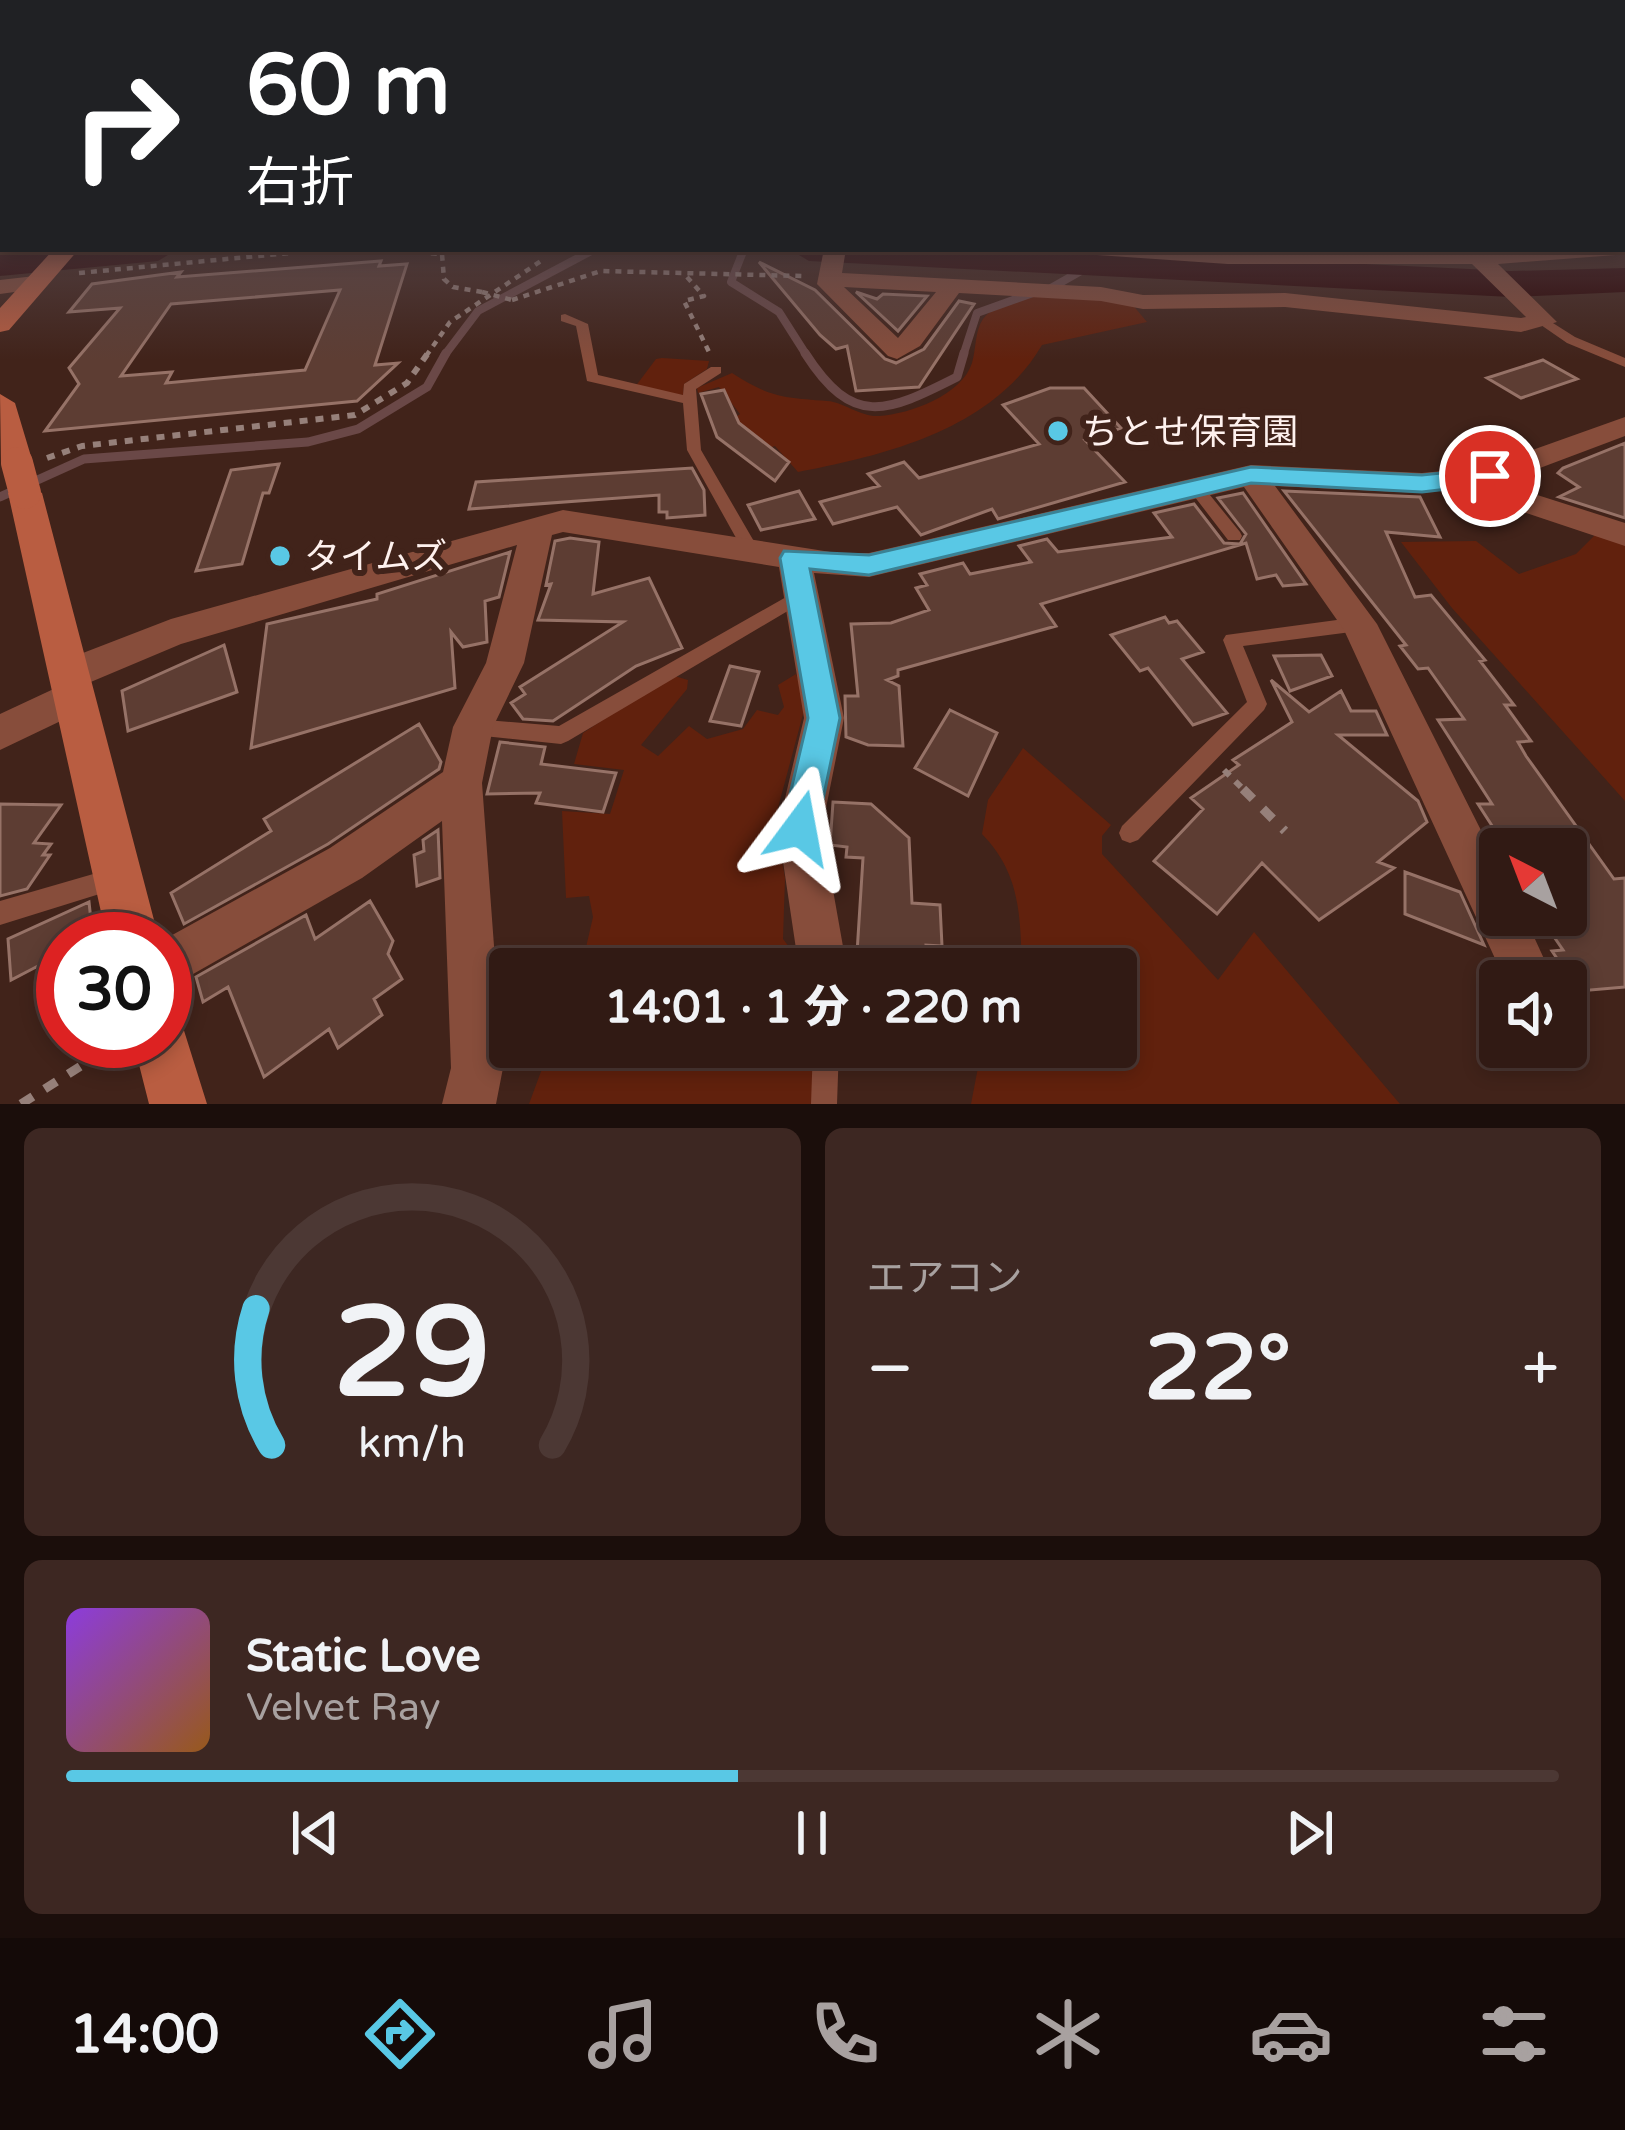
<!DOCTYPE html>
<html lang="ja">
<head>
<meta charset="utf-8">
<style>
	:root { --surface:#311a14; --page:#3d2722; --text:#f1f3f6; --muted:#a8a1a0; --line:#4c3834; --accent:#59c8e5 }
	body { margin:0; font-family:"Varela Round","Noto Sans JP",sans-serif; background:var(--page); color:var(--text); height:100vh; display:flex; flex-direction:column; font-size:45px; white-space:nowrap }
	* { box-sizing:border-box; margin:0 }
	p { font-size:39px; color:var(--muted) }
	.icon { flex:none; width:66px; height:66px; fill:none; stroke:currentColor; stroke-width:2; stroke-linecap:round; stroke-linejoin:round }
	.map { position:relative; height:1104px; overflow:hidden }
	.details { display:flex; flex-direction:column; gap:24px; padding:24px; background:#1b0e0b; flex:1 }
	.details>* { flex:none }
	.banner { position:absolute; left:0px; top:0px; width:1626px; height:252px; box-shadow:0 6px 18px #0003,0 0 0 3px var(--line); background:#202124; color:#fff; overflow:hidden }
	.needle { width:78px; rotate:318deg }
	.buttons { position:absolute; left:1479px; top:828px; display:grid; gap:24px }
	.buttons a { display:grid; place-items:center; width:108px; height:108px; border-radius:12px; background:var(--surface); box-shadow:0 6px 18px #0003,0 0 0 3px var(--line); font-size:60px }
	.speed { position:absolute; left:36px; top:912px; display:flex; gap:24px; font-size:60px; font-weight:700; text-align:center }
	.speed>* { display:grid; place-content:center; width:156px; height:156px; border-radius:50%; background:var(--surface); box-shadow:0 6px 18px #0003,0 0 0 3px var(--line); line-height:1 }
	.speed .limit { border:18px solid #d22; background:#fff; color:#111 }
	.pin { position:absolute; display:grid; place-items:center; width:102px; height:102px; color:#fff; margin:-51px; border:6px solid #fff; border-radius:50%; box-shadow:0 3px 12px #0007 }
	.me { position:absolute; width:132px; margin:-66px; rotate:13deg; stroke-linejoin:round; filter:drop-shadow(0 0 9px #0008) }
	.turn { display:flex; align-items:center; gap:42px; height:252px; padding:0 48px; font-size:54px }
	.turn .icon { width:156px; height:156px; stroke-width:2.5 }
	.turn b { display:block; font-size:84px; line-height:102px }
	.big { font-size:90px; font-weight:800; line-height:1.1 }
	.details .widget { flex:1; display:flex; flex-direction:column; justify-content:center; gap:18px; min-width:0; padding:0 42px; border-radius:18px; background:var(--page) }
	.details .dial { align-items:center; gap:0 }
	.dial svg { height:312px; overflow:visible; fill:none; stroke:var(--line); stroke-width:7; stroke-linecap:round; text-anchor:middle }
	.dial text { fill:var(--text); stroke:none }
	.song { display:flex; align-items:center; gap:36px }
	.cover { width:144px; height:144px; border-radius:18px; background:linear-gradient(135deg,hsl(270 70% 55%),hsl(30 70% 35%)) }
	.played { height:12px; border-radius:6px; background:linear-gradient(90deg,var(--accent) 45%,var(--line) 45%) }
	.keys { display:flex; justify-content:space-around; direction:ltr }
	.heat { display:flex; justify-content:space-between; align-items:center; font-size:66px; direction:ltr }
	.details .tiles { flex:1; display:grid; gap:24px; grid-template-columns:1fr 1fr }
	.widget:last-child { grid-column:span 2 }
	.trip { position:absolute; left:489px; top:948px; width:648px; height:120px; border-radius:12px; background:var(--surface); box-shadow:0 6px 18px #0003,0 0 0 3px var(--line); font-weight:800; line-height:120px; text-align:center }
	.menu { display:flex; height:192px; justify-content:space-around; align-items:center; background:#140a08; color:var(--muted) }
	.menu .icon { width:84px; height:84px }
	.menu .current { color:var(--accent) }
	.menu b { font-size:54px; color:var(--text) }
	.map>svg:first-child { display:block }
</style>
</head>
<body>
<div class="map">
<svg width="1625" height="1104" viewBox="0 0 1625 1104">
	<rect width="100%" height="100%" fill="#41231a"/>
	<path fill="#61210d" d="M1069,288L1127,298L1147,322L1042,345C993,429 887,455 798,472L775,446L759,451L724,425L740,414L719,387L698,393L697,388L732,373C771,398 782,397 827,401C844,402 860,417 879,416C910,414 962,395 972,363C976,350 975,330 983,319C1000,297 1043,294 1069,288Z
		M656,359L662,358L709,361L707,369L684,384L683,395L635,387Z
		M1598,532L1625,544V801L1452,608L1401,542L1476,541L1519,574L1576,554Z
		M796,674L806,703L775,819L785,878L783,939L806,969H581L593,917L589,896L566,898L562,811L610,814L624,770L574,764L583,733L671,675L688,680L687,689L641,745L658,756L689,726L707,739L743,729L757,710L778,715L784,707L778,685Z
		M1023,748L1111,825L1102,836V854L1218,980L1254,932L1400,1104H971L980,1057L1007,1047H1116V969H1022C1020,916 1021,874 982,834L988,800Z
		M550,1047H810L815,1104H529Z"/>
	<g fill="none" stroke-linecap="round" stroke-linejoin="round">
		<path stroke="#6a4847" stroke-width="8" d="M744,249L731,282L779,312L807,356
			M954,249L957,256
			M1051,288L1088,267
			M444,356L478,311L595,249
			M963,356L977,313L1033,293"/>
		<path stroke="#6a4847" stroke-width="9" d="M805,353C853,428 886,413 957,377L964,353
			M0,497L84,459L308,442L358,429L427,387L446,353"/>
		<path fill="#2a0000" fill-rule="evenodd" d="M31,249H178L158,261L0,276V252Z
			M789,249H1051L1511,271L1625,268V292L1511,297L809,261Z"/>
	</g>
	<path fill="#5d3d33" stroke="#967267" stroke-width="3" fill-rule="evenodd" d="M381,261L379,266L407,264L375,365L398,363L357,401L45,431L79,384L69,368L120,308L69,312L92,284L181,272L177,277ZM340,290L305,370L166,383L172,372L121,376L171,304Z
		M759,262L815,290L885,359L896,363L924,349L959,301L974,304L919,387L856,391L847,346L836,349L820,335Z
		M856,292L877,299L883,294L927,296L898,331Z
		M1543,360L1577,379L1521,398L1487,378Z
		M1050,388H1084L1121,428L1085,440L1125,482L998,519L992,509L921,535L897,507L833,524L820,502L879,486L868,474L904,462L919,478L1039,444L1003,405Z
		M724,390L739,423L789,462L775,481L717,437L701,394Z
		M1625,443V518L1559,497L1579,487L1558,473L1563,468Z
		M279,464L269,493H263L242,564L196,571L231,470Z
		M692,468L704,490L705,515L667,518V512H659V495L469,509L476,482Z
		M799,491L815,519L761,530L748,505Z
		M1284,491L1420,497L1440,537L1386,532L1415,597L1431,595L1485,660L1480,661L1514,705H1505L1531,741L1518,742L1526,756L1614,879L1625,878V987L1579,991L1552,951L1563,950L1539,915H1566V844L1518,846L1511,835H1498L1478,804H1492L1438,720L1464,719L1428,668L1418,669L1400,646L1406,645Z
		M1243,493L1306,584L1283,586L1276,575L1257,579L1246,543L1041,604L1056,626L898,670V676L887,680L899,686L903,746L868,745L846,737L845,696H858L851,624L891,623L929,610L916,588L927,585L920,574L963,563L970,574L1031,562L1019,546L1047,539L1058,552L1172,537L1154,513L1194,504L1224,543L1240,544L1246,534L1218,498Z
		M570,538L599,542L593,594L649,578L682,648L636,666L553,721L523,719L511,703L525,694L520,687L623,622L538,620L551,584L546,585L555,541Z
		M510,552L499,597L485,601L487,642L463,647L451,632L455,688L251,748L267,624L377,599V594Z
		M1165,617L1169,623L1177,621L1203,652L1182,659L1227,713L1193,725L1148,668L1140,671L1111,635Z
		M224,645L237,692L128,731L122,691Z
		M1321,655L1332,676L1290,691L1274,656Z
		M730,666L759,672L741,726L710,721Z
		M1271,680L1309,712L1341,691L1351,711H1376L1387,735H1338L1418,801L1427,822L1378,862L1394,868L1319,920L1262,863L1217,914L1154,861L1203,809L1191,798L1239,765L1233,760L1292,722Z
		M950,710L997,733L968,796L915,768Z
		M419,724L441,762L439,769L328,844L184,924L171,893L271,831L264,819Z
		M500,742L545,747L541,764L616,773L603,812L536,803L540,793L487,794Z
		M833,802L871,804L909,838L912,903L940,905L942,946L926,945L927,969H856L863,858L846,857L847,847L830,845Z
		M0,804L61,805L34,843L51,844L43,855H50L27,889L0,896Z
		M438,830L440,878L417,886L414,855L424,851L423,840Z
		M1405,872L1460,892L1484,945L1405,914Z
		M370,901L393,941L388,954L402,979L374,999L382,1015L338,1048L329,1029L264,1077L228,987L203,1002L196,977L306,915L315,939Z
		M89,902L93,939H63V963L39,975L38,966L11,980L8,939Z"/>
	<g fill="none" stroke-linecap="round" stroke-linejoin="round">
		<path stroke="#96807a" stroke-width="4.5" stroke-dasharray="6 6" stroke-linecap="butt" d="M371,249L442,254L444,279L453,287L482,292
			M79,273L332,249
			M687,277L704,296L684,301L711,356
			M512,300L601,271L802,276
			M426,356L450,322L541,261"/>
		<path stroke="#96807a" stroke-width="6" stroke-dasharray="8 8" stroke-linecap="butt" d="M47,458L82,446L355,415L407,383L428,353
			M1224,770L1246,792"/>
		<path stroke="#96807a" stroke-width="9" stroke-dasharray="14 14" stroke-linecap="butt" d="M1243,789L1285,831
			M21,1104L117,1043"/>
		<path fill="#874d3b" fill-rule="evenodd" d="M565,314L588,324L598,375L683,395L684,384L711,367H721V373L696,389L701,450L759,550L757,554H745L687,450L683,403L587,381L576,326L561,321V315Z
			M1545,318L1575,337L1625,358V367L1567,343L1541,325V319Z
			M1196,483L1201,484L1240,532L1242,536L1240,540H1228L1191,492L1188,488L1191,484Z
			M802,588L808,589L811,594L808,599L568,741L561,744L474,735L467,733L464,727L467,721L474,719L559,726Z
			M1359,617L1365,619L1368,624L1365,629L1359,631L1243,646L1267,704L1264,710L1138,840L1130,843L1122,840L1119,833L1122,826L1247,702L1223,640L1226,635Z
			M114,868L122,871L125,879L122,887L0,925V901Z
			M813,1047H839L837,1104H811Z"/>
		<path fill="#874d3b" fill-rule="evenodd" d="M1623,244L1625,252L1616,255L1498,264L1557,322L1521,332L1285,307L1143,309L1101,301L959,293L920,346L897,359L888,356L817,284L824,249H846L842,273L1101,287L1143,295L1285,293L1521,318L1526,317L1472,264H1228L1097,255L1086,249H1623ZM844,287L936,292L898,338Z
			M35,276L46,283L43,288L0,294V280Z
			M1625,417V436L1500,483L1625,523V546L1455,489L1422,493L1275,486L1377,624L1500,868V915H1524L1545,961L1531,981L1504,978L1344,630L1244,487L869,577L814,573L844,718L822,828L847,969H799L778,828L804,718L779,567L563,532L552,535L524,663L493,727L482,783L503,1068L496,1104H442L451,1068L442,821L362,878L165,990V939L330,848L443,772L453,727L486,663L517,545L181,644L86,684L95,696L90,707L0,750V714L60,686L51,674L57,663L171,619L563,510L837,553H869L1251,465L1422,473L1485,467Z"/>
		<path fill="#b95d41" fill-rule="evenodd" d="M3,235L4,249L0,250V236Z
			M54,249H79L9,330L0,332V308Z
			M0,394L15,403L33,463L28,470H6L1,463Z
			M25,482L42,493L159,939H107L8,493Z
			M165,1015L181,1021L207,1104H149L133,1041H165Z"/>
		<path stroke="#96807a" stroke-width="4.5" stroke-dasharray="6 6" stroke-linecap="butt" d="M482,292L512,300"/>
		<path stroke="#b95d41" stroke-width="32" d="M17,463L25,493"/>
	</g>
	<linearGradient id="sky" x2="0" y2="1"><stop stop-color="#24130e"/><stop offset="0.57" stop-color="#544549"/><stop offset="1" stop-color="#544549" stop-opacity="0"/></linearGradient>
	<rect width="1625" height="360" fill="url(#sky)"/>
	<path fill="#59c8e5" stroke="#3a8295" stroke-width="3" d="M1251,467L1422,475L1490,468L1502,476L1490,484L1422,492L1251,483L869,575L810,569L840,718L817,828L812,840L800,845L787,840L782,828L808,718L780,558L784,551L869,555Z"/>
	<g fill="#59c8e5" stroke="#41231a" stroke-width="4.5">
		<circle cx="1058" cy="431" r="12"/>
		<circle cx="280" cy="556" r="12"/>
	</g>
	<g text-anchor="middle" stroke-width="12" stroke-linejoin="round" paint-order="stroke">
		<g font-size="36" fill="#fef1ee" stroke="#41231a" text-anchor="start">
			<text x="1082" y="444">ちとせ保育園</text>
			<text x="304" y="569">タイムズ</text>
		</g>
	</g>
</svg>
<div class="buttons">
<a><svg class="needle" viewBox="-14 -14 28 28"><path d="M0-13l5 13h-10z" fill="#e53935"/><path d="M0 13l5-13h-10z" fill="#a8a1a0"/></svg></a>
<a><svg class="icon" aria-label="sound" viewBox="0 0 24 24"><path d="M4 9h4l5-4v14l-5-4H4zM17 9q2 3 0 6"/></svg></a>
</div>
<div class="speed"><div class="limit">30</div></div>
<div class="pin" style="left:1490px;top:476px;background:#d93025"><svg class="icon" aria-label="arrive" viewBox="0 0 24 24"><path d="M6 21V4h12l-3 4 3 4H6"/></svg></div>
<svg class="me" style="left:800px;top:828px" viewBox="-20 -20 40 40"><path d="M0-17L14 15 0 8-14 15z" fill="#59c8e5" stroke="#fff" stroke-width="4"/></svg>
<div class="trip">14:01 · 1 分 · 220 m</div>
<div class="banner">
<div class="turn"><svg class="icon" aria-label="right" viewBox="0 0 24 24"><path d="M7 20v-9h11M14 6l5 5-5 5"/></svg><div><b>60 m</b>右折</div></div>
</div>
</div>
<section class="details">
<div class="tiles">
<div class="widget dial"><svg viewBox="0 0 100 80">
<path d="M14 69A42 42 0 1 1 86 69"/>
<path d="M14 69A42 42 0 0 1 10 34" stroke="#59c8e5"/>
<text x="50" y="56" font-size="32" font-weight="700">29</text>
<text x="50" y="72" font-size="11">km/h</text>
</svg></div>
<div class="widget"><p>エアコン</p>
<div class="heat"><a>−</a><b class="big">22°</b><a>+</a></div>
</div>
<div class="widget">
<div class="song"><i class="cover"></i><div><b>Static Love</b><p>Velvet Ray</p></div></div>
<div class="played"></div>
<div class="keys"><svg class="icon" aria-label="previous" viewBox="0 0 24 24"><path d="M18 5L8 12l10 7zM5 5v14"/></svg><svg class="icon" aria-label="pause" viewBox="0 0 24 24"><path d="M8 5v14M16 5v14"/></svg><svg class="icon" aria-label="next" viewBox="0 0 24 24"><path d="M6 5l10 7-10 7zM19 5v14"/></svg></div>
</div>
</div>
</section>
<nav class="menu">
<b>14:00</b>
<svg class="icon current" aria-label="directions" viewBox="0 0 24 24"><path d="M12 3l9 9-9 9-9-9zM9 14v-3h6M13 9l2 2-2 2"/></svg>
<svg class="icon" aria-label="music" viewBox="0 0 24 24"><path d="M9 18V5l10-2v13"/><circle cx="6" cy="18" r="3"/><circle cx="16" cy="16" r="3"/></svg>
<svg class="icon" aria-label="phone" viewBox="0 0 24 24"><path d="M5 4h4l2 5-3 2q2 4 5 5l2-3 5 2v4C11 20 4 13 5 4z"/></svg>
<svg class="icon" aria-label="climate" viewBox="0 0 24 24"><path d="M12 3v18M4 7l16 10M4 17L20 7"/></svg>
<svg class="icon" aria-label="car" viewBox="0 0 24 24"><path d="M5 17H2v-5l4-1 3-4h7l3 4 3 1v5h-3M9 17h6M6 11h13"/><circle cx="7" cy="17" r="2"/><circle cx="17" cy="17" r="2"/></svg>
<svg class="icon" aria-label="filters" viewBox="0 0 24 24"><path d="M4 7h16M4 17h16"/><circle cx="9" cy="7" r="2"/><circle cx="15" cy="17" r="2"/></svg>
</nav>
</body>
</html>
